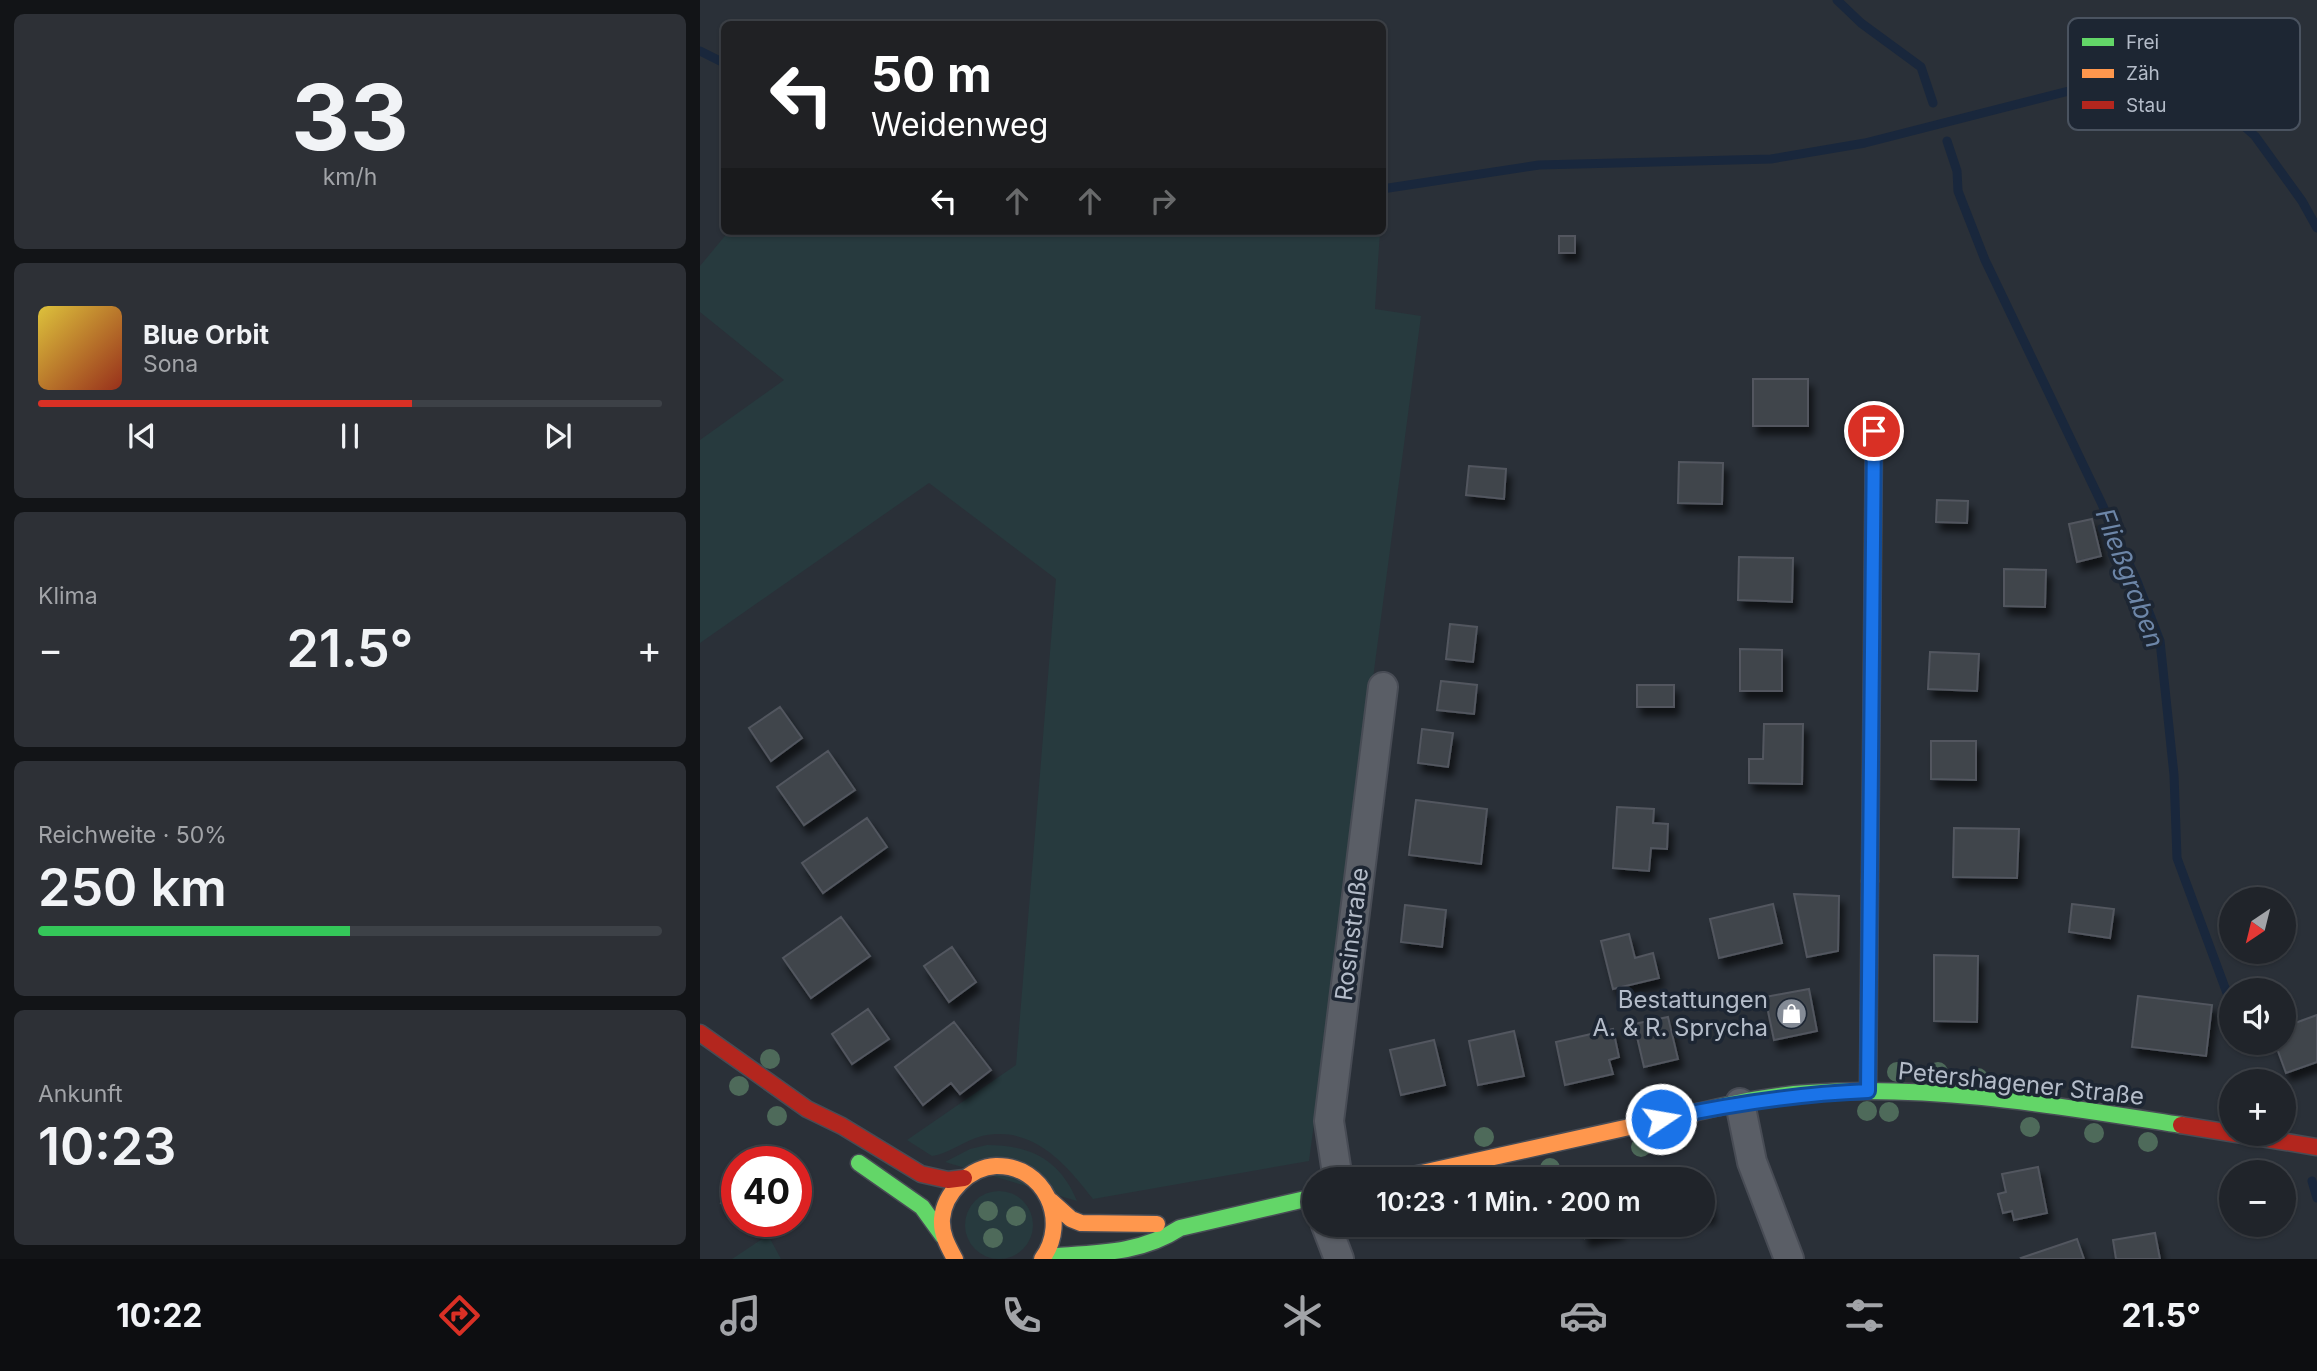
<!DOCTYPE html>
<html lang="de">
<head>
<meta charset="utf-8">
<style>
	:root { --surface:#20242a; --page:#2d3036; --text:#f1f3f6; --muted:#a2a4a8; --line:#3d4147; --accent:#d93025 }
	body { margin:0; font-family:Inter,sans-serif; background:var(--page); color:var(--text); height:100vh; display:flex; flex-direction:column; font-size:26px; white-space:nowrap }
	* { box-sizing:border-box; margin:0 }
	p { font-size:23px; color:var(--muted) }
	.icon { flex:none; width:38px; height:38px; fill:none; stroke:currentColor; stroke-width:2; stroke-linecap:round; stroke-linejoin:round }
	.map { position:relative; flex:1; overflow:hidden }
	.panel { display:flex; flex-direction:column; gap:14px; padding:14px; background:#121417; width:700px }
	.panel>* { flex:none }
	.hud { position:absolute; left:21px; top:21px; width:665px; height:214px; border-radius:10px; box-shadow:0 2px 5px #0004,0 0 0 2px var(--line); background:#202124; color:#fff; overflow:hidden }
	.needle { width:46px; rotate:215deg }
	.tools { position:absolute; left:1519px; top:887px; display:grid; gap:14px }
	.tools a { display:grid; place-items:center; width:77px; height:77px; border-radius:50%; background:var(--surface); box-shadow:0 2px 5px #0004,0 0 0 2px var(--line); font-size:35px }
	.speed { position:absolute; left:21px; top:1146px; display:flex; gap:14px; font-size:35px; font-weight:700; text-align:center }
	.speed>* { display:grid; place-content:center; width:91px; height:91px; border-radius:50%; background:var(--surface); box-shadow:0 2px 5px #0004,0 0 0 2px var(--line); line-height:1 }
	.speed .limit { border:10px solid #d22; background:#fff; color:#111 }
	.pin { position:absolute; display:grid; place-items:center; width:60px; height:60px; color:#fff; margin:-30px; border:4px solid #fff; border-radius:50%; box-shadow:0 2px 7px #0007 }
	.me { position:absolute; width:77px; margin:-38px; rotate:78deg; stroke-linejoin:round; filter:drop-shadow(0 0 5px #0008) }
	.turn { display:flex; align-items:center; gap:24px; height:147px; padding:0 35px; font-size:32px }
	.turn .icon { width:91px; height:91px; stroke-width:2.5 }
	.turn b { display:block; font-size:49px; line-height:60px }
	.lanes { display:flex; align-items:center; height:66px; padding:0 35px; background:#0003; justify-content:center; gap:35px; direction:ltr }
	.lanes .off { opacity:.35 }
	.big { font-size:52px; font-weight:600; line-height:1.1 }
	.panel .tile { flex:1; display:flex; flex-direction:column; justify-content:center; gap:10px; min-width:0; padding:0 24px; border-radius:10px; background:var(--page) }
	.panel .dial { align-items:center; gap:0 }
	.dial b { font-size:91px; line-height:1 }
	.song { display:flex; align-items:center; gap:21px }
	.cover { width:84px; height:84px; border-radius:10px; background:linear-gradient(135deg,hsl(50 70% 55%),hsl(10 70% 35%)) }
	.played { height:7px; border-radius:4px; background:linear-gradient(90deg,var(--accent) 60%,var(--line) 60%) }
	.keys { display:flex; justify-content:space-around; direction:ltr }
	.heat { display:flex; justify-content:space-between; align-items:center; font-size:38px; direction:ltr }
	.charge { height:10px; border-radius:5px; background:linear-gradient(90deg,#34c759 50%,var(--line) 0) }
	.trip { position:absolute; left:602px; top:1167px; width:413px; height:70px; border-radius:35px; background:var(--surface); box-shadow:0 2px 5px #0004,0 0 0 2px var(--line); font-weight:600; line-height:70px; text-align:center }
	.dock { display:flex; height:112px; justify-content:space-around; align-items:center; background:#0d0e11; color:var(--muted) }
	.dock .icon { width:49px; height:49px }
	.dock .active { color:var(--accent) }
	.dock b { font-size:32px; color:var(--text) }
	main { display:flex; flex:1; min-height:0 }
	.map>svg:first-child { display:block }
</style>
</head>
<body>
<main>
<section class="panel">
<div class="tile dial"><b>33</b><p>km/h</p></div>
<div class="tile">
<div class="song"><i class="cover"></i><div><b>Blue Orbit</b><p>Sona</p></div></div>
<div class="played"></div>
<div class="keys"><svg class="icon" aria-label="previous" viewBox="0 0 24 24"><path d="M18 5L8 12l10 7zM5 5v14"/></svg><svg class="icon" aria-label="pause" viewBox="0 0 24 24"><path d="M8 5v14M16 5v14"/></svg><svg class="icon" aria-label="next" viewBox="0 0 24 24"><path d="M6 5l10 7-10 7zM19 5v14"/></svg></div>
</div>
<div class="tile"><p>Klima</p>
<div class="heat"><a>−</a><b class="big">21.5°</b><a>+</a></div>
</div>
<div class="tile"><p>Reichweite · 50%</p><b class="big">250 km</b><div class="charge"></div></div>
<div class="tile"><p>Ankunft</p><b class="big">10:23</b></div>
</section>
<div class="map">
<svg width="1617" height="1259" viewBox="0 0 1617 1259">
	<defs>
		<filter id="shadow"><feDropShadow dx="4.5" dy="8" stdDeviation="3.5" flood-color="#0009"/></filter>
	</defs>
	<rect width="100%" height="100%" fill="#2a3038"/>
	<path fill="#273a3e" d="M29,231H370L384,237L420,231H680L675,309L721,316L609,1161L393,1199C365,1163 333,1125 282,1136C265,1140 249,1154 232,1156L207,1140L316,1065L356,579L229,483L0,643V440L84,380L0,312V266Z
		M287,1145C329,1145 360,1159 377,1201L245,1162L270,1149Z
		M265 1225a34 34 0 1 1 68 0a34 34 0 1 1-68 0Z
		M68,1235L81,1259H32Z"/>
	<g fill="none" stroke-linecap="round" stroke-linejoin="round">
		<path stroke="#19273c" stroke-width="9" d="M1137,0L1161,23L1221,67L1233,103
			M0,51L24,63
			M1247,141L1257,171L1258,191L1285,260L1401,502L1437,581L1460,641L1474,775L1477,858L1531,1004
			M682,189L839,165L1071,159L1165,143L1412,80L1455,79L1491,91L1529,113L1555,136L1602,201L1617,228
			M1612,1181L1617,1198"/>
	</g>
	<path fill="#3f444c" stroke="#52575f" stroke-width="2" filter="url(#shadow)" d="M859,236H875V253H859Z
		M1053,379H1108V426H1053Z
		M979,462L1023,463L1022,504L978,503Z
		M769,466L806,469L804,499L766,495Z
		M1237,500L1268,501L1267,523L1236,522Z
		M1392,519L1401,556L1377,562L1369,524Z
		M1039,557L1093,558L1092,602L1038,600Z
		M1304,569L1346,570L1345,607L1304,606Z
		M750,624L777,627L773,662L746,659Z
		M1040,649L1082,650V691H1040Z
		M1230,652L1279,654L1277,691L1228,689Z
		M741,681L777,685L774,714L737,710Z
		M937,685H974V707H937Z
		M80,707L102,738L71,761L49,728Z
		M1064,724H1103L1102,784L1049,783V759H1063Z
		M722,729L753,733L748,767L718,763Z
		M1231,741H1276V780L1231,779Z
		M128,751L155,790L104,825L77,787Z
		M716,800L787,809L781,864L709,855Z
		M917,807L954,809L953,823L968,824L967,849L951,848L949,871L913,868Z
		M167,818L187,847L123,893L102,863Z
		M1254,828L1319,829L1317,878L1253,877Z
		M1094,894L1139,896L1138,951L1107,957Z
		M1073,904L1082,943L1019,958L1010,919Z
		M1372,904L1414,909L1410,938L1369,932Z
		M705,905L746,910L742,947L701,942Z
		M141,917L170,956L111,998L83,958Z
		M929,934L935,958L953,953L959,978L913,989L901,941Z
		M252,947L276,982L249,1002L224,966Z
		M1234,955L1278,956L1277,1022L1234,1021Z
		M1109,989L1117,1031L1074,1040L1065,997Z
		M1438,996L1512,1005L1506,1056L1432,1047Z
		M168,1009L189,1039L152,1064L132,1034Z
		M1617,1015V1062L1586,1073L1575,1043H1584V1027Z
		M968,1017L978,1059L944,1067L934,1024Z
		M254,1022L291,1070L260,1094L251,1083L223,1105L195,1067Z
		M913,1029L919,1057L909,1060L913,1074L865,1085L856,1042Z
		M814,1031L824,1076L778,1085L769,1041Z
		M734,1040L745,1085L701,1095L690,1050Z
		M1338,1167L1347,1213L1314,1220L1312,1211L1303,1213L1298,1194L1306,1192L1302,1174Z
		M1003,1177L1011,1215L1003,1217V1180H989Z
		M37,1181V1214L21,1203Z
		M47,1222H69L62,1232Z
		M882,1225H918L919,1231L885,1238Z
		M1455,1233L1460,1259H1416L1413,1240Z
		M1377,1239L1384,1259H1322L1321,1258Z"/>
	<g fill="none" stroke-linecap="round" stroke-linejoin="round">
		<defs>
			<path id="street" d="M1040,1103L1052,1162L1089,1259
				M638,1180L629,1121L683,687
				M626,1225L639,1259"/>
			<path id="fast" d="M1170,881L1174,431
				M997,1112C1033,1104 1071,1095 1108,1093C1233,1084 1359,1106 1481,1125
				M159,1163L222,1207L243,1236
				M350,1259L355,1256C399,1253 442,1253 480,1228L614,1197"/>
			<path id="slow" d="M690,1180L997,1112
				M351,1201L371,1219L381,1223L457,1224
				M255,1259C248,1246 241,1234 242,1219C244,1193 270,1167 296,1166C345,1165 370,1221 342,1259"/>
			<path id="jam" d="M0,1033L107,1109L142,1126L221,1174L248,1180L264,1178
				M1168,1091L1170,881
				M1481,1125L1617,1147"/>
		</defs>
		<use href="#street" stroke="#484c55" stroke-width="32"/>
		<use href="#fast" stroke="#484c55" stroke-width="19"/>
		<use href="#slow" stroke="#484c55" stroke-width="19"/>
		<use href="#jam" stroke="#484c55" stroke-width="19"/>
		<use href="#street" stroke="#5a5e66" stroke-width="28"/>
		<use href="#fast" stroke="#63d668" stroke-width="16"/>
		<use href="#slow" stroke="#ff974d" stroke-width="16"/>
		<use href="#jam" stroke="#b3261e" stroke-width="16"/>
	</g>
	<g fill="#4e6a5a">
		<circle cx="70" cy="1059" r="10"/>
		<circle cx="1197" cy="1072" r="10"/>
		<circle cx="1238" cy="1072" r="10"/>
		<circle cx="1278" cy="1078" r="10"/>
		<circle cx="39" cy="1086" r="10"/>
		<circle cx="1167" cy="1111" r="10"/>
		<circle cx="1189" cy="1112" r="10"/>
		<circle cx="77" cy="1116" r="10"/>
		<circle cx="1330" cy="1127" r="10"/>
		<circle cx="1394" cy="1133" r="10"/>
		<circle cx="784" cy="1137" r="10"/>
		<circle cx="979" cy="1139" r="10"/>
		<circle cx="1448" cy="1142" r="10"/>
		<circle cx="941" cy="1147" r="10"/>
		<circle cx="850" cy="1168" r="10"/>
		<circle cx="288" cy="1211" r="10"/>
		<circle cx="316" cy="1216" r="10"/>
		<circle cx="293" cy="1238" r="10"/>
	</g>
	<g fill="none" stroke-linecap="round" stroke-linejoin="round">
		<defs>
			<path id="route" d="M961,1119C1030,1104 1097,1094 1168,1091L1174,431"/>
		</defs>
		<use href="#route" stroke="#114b97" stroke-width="18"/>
		<use href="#route" stroke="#1a73e8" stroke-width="12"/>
	</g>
	<defs>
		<symbol id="shop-disc" viewBox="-11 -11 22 22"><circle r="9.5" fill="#848b96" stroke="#1d2633"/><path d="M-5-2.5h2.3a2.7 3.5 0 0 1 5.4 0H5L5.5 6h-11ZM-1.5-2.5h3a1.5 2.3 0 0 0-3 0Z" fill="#fff"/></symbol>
	</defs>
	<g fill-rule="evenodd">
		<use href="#shop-disc" x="1074" y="996" width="35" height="35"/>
	</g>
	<g text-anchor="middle" stroke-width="7" stroke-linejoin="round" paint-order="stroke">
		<g font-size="24" fill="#b4bcc9" stroke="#1d2633">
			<text transform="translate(652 934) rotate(-83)" y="8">Rosinstraße</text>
			<text transform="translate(1321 1084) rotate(6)" y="8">Petershagener Straße</text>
		</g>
		<g font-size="24" fill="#b4bcc9" stroke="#1d2633" text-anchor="end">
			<text x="1068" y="1008">Bestattungen<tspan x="1068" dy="28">A. &amp; R. Sprycha</tspan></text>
		</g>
		<g font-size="26" font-style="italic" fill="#6d86a8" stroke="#1d2633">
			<text transform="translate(1430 578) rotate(69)" y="9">Fließgraben</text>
		</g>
	</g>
	<rect x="1368" y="18" width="232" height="112" rx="10" fill="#1d2633" stroke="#4a5360" stroke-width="2"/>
	<rect x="1382" y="38" width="32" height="8" fill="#63d668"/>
	<rect x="1382" y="69" width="32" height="9" fill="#ff974d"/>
	<rect x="1382" y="101" width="32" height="8" fill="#b3261e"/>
	<g font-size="19" fill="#b4bcc9">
		<text x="1426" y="49">Frei</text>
		<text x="1426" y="80">Zäh</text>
		<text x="1426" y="112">Stau</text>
	</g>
</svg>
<div class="tools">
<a><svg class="needle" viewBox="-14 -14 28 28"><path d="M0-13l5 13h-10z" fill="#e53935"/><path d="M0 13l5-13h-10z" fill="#a2a4a8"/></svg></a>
<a><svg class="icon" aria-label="sound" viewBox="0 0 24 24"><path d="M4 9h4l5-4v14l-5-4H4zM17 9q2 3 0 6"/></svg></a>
<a>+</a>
<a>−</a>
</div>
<div class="speed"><div class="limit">40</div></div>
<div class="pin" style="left:1174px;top:431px;background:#d93025"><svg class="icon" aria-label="arrive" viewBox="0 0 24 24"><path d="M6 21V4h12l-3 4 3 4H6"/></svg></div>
<svg class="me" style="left:961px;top:1119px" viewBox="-20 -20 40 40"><circle r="17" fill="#1a73e8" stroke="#fff" stroke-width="3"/><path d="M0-11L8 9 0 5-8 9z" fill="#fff"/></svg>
<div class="trip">10:23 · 1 Min. · 200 m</div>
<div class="hud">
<div class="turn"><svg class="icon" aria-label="left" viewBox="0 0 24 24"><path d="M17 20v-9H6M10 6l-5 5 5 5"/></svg><div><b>50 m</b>Weidenweg</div></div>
<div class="lanes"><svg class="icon" aria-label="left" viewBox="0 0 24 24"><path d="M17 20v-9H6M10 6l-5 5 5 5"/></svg><svg class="icon off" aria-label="ahead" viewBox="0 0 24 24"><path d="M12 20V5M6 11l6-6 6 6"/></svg><svg class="icon off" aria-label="ahead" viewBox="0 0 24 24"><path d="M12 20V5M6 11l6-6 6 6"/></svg><svg class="icon off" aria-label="right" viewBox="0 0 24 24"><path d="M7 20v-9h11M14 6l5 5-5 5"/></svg></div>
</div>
</div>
</main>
<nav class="dock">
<b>10:22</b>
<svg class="icon active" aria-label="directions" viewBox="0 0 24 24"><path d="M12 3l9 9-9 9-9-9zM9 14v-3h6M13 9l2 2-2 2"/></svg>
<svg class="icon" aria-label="music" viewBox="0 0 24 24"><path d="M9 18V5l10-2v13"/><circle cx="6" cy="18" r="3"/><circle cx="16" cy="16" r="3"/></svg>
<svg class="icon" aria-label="phone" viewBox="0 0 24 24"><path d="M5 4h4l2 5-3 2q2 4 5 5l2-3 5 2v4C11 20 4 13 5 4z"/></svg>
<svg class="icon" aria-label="climate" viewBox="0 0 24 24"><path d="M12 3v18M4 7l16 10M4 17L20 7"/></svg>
<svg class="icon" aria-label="car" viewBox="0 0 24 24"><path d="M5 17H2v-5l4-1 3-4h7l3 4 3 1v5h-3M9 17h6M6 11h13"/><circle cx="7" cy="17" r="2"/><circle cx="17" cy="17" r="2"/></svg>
<svg class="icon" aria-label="filters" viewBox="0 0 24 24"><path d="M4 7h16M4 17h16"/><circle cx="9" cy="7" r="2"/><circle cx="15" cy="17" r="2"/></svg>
<b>21.5°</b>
</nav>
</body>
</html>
